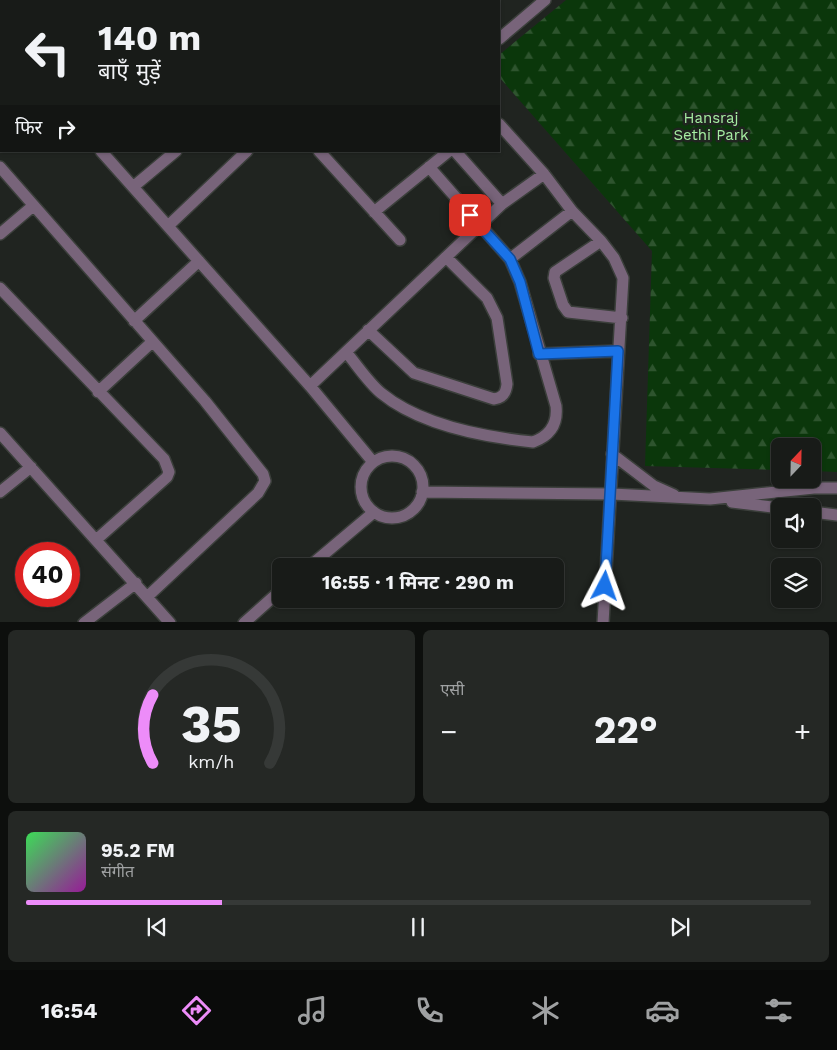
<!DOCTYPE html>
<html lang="hi">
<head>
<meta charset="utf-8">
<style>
	:root { --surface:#181b18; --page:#252825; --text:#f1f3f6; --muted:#9fa1a2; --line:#363937; --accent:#ed8cf9 }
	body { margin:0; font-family:"Work Sans","Noto Sans Devanagari",sans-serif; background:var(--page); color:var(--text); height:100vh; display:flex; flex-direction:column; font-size:19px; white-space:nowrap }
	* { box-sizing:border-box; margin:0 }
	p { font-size:16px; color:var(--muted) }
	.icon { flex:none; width:28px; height:28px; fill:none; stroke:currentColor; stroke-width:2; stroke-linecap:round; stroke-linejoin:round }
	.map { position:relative; height:622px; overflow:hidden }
	.drawer { display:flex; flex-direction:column; gap:8px; padding:8px; background:#0d0f0d; flex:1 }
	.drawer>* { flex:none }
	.top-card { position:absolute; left:0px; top:0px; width:500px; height:152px; box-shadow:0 1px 4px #0004,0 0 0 1px var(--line); background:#181b18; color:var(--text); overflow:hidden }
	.needle { width:32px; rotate:22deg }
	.controls { position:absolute; left:771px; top:438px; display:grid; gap:10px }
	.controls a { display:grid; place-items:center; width:50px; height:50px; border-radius:8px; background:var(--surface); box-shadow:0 1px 4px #0004,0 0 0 1px var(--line); font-size:25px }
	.speed { position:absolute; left:15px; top:542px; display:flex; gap:10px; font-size:25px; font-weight:700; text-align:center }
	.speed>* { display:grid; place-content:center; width:65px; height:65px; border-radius:50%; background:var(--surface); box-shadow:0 1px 4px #0004,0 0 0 1px var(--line); line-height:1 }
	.speed .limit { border:8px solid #d22; background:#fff; color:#111 }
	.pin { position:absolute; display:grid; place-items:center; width:42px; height:42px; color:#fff; margin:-21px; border-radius:10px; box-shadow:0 2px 8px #0006 }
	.me { position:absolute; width:55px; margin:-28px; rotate:4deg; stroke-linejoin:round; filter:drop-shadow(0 0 4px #0008) }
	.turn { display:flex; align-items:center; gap:18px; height:105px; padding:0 15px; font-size:22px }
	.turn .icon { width:65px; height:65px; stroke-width:2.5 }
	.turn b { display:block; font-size:35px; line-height:42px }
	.then { display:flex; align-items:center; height:48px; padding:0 15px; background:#0003; gap:10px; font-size:19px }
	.big { font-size:38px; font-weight:700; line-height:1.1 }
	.drawer .widget { flex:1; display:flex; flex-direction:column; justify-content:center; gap:8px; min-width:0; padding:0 18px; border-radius:8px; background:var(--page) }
	.drawer .dial { align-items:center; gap:0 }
	.dial svg { height:130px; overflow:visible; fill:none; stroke:var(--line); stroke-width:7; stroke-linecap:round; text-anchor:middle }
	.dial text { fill:var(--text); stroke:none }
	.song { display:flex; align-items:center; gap:15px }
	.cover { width:60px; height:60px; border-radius:8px; background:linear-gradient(135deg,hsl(130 70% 55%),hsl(300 70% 35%)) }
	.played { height:5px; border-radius:2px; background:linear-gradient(90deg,var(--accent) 25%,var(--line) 25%) }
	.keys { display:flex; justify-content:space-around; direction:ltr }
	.heat { display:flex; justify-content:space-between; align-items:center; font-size:28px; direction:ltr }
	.drawer .tiles { flex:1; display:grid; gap:8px; grid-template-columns:1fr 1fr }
	.widget:last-child { grid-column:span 2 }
	.trip { position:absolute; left:272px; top:558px; width:292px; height:50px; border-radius:8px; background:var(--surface); box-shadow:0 1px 4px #0004,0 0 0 1px var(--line); font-weight:700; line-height:50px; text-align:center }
	.tabs { display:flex; height:80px; justify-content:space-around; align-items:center; background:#0a0b0a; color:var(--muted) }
	.tabs .icon { width:35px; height:35px }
	.tabs .on { color:var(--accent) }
	.tabs b { font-size:22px; color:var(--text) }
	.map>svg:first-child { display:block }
</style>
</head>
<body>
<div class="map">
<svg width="837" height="623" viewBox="0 0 837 623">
	<defs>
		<pattern id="forest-firs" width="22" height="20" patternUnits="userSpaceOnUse" patternTransform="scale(1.25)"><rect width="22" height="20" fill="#0b370b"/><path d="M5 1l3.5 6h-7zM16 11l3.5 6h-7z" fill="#2e542e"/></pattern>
	</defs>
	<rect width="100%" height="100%" fill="#202420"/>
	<path fill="url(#forest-firs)" d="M566,0H837V472L813,471L812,446H780V470L645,466L652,251L499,77V55Z"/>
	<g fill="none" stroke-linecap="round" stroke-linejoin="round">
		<defs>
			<path id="minor" d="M95,0L96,1
				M381,0L382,1
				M147,1L149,0
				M256,1V0
				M271,1L272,0
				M357,1L358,0
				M0,37L1,38
				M499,39L545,0
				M499,124L544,174L572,211L601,241L614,258L623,278L603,623
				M0,142L1,141
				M101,151L310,386L373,462
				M319,151L400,240
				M455,151L502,204
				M0,167L205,401L263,474L265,481L258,493L147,597
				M133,187L176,151
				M374,212L449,151
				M168,226L247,151
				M0,234L33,206
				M601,241L555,272L554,278L563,305L568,312L622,318
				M510,259L572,211
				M0,288L164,459L169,472L167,477L96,540
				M134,321L199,261
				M368,330L414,373L494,399C503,398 506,393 507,384L497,318L487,298L446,257
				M346,352C357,365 368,382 381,393C420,425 484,437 533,442C550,436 558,424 556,406L520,282L510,259L429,167
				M539,354L618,351
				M310,386L502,204L544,174
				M98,392L152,342
				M0,433L170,623
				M612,454L654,486L674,495
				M361 487a31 31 0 1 1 62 0a31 31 0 1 1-62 0Z
				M0,492L31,467
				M422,492L612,494L710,499L814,488H837
				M732,502L780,508
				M812,512L837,515
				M310,566L374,512
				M84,623L136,583
				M244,623L281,590"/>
		</defs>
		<use href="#minor" stroke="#3b3f3b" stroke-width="14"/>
		<use href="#minor" stroke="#78647a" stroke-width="11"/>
	</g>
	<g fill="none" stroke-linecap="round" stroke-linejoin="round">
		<defs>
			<path id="route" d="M470,215L510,259L520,282L539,354L618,351L605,586"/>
		</defs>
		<use href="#route" stroke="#114b97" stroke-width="12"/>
		<use href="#route" stroke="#1a73e8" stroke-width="9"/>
	</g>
	<g text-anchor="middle" stroke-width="5" stroke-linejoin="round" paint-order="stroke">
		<g font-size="15" fill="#a6eda2" stroke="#202420">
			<text x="711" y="123">Hansraj<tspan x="711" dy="17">Sethi Park</tspan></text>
		</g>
	</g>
</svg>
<div class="controls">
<a><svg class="needle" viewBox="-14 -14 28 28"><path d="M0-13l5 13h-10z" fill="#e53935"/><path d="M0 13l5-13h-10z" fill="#9fa1a2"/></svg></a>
<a><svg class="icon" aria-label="sound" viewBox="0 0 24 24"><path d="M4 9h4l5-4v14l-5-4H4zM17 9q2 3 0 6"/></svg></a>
<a><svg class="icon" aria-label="layers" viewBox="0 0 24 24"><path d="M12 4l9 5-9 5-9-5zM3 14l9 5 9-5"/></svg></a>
</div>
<div class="speed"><div class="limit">40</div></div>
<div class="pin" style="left:470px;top:215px;background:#d93025"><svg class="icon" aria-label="arrive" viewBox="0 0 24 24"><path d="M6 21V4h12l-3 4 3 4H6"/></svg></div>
<svg class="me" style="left:605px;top:586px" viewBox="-20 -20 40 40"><path d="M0-17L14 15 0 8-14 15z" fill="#1a73e8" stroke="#fff" stroke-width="4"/></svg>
<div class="trip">16:55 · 1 मिनट · 290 m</div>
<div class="top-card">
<div class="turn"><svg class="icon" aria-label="left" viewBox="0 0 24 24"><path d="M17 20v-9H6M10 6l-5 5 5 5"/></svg><div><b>140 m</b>बाएँ मुड़ें</div></div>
<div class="then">फिर<svg class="icon" aria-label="right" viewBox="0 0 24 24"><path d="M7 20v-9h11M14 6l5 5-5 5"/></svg></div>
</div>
</div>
<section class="drawer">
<div class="tiles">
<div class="widget dial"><svg viewBox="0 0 100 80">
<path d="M14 69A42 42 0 1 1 86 69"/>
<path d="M14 69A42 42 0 0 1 14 27" stroke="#ed8cf9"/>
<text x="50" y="56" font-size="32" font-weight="700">35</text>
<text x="50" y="72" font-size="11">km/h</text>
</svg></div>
<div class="widget"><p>एसी</p>
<div class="heat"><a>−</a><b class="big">22°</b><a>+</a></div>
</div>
<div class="widget">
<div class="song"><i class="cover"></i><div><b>95.2 FM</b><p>संगीत</p></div></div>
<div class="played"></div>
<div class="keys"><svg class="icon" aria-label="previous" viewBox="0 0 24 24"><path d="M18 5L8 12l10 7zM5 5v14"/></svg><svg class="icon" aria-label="pause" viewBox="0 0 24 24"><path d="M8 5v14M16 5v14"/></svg><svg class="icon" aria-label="next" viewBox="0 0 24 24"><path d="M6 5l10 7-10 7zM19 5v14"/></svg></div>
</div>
</div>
</section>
<nav class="tabs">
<b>16:54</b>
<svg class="icon on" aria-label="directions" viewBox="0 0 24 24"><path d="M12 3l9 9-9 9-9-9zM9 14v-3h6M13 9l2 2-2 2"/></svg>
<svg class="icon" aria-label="music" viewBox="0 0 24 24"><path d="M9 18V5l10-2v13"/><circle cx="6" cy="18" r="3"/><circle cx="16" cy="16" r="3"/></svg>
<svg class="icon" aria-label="phone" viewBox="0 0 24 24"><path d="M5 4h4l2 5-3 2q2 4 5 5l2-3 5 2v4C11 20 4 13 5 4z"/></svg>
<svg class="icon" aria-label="climate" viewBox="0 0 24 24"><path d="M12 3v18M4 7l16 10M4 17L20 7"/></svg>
<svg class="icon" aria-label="car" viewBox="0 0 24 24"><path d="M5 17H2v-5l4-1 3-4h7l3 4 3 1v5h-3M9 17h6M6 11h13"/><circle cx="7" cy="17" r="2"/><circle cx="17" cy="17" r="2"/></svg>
<svg class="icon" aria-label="filters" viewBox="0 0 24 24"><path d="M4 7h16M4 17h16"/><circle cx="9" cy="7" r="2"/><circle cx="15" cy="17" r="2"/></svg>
</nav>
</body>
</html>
